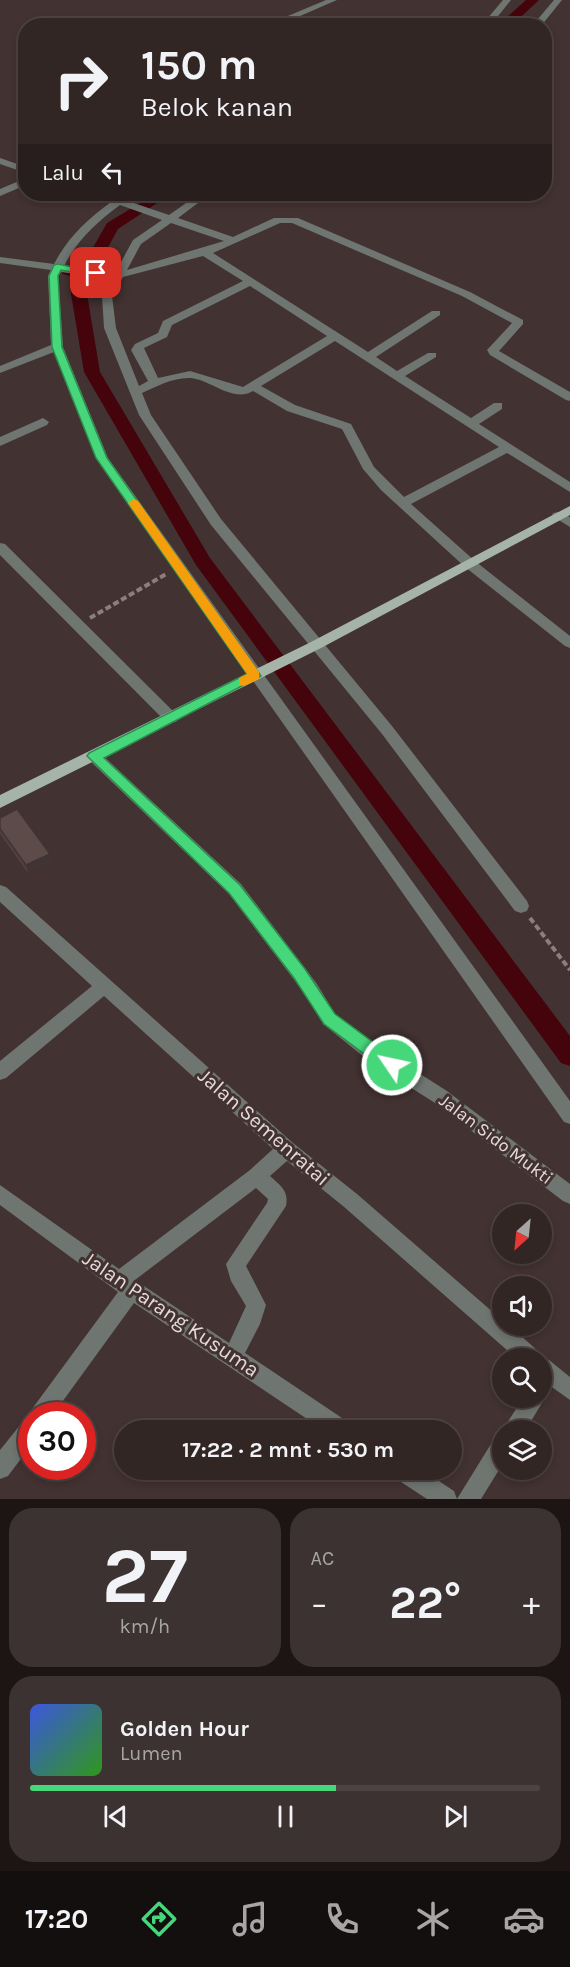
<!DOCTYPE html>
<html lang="id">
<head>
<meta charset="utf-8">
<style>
	:root { --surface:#322625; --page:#3d3232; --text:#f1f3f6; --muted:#a8a5a7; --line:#4d4342; --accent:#46d77a }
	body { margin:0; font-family:Karla,sans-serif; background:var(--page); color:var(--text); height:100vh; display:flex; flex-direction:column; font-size:22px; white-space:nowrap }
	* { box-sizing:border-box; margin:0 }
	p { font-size:20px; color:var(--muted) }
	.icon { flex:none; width:33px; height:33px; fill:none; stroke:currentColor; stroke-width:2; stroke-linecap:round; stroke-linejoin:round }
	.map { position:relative; height:1499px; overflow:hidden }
	.drawer { display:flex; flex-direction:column; gap:9px; padding:9px; background:#1c1514; flex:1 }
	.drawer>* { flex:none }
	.banner { position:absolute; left:18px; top:18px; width:534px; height:183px; border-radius:24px; box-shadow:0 3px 9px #0003,0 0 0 2px var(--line); background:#322625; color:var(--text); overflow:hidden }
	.needle { width:39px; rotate:207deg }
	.buttons { position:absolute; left:492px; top:1204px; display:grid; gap:12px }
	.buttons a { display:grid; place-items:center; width:60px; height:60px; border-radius:50%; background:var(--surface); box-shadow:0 3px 9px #0003,0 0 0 2px var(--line); font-size:30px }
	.speed { position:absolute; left:18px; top:1402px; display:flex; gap:12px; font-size:30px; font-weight:700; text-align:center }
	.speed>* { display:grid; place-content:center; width:78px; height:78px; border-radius:50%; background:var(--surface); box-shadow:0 3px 9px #0003,0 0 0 2px var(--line); line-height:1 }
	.speed .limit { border:9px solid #d22; background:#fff; color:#111 }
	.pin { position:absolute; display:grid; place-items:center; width:51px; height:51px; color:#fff; margin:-26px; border-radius:12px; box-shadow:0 3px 9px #0006 }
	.me { position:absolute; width:66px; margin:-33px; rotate:304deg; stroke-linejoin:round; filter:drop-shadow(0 0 4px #0008) }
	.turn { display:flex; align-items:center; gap:21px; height:126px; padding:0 24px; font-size:27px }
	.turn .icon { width:78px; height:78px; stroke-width:2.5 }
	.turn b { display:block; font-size:42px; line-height:51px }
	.then { display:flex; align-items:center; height:57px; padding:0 24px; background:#0003; gap:12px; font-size:22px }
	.big { font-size:45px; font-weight:700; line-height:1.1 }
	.drawer .widget { flex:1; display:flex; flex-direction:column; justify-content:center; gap:9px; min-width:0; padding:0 21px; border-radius:24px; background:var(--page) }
	.drawer .dial { align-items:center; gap:0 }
	.dial b { font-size:78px; line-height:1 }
	.song { display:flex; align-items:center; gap:18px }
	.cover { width:72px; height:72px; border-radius:9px; background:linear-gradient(135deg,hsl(230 70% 55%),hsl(110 70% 35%)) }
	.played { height:6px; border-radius:3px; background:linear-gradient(90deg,var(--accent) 60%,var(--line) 60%) }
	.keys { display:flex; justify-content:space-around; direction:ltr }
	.heat { display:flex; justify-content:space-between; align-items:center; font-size:33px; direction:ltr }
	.drawer .tiles { flex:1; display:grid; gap:9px; grid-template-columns:1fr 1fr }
	.widget:last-child { grid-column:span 2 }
	.trip { position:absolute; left:114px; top:1420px; width:348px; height:60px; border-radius:30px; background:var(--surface); box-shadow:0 3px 9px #0003,0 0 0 2px var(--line); font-weight:700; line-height:60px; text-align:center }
	.dock { display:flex; height:96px; justify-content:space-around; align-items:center; background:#140f0f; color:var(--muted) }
	.dock .icon { width:42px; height:42px }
	.dock .selected { color:var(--accent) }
	.dock b { font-size:27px; color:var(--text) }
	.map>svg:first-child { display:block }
</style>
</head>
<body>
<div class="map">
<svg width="570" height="1499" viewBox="0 0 570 1499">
	<rect width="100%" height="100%" fill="#423231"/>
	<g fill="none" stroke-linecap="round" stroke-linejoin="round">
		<path stroke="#45040b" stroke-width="4.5" d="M64,272L84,277"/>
		<path fill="#45040b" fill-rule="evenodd" d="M526,0H539L511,26H497Z
			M155,194H171L118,229L86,288L100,372L210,558L570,1036V1066L561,1063L196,565L84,372L70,288L107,223Z"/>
		<path stroke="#8c7e7d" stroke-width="4" stroke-dasharray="6 3" stroke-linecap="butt" d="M90,618L166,574
			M530,918L570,970"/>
		<path fill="#6f7570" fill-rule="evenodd" d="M326,0H337L277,26H264Z
			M503,0H511L490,26H481Z
			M554,0H562L541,26H532Z
			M0,158L26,167V173L0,164Z
			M26,178V185L0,196V189Z
			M93,194H106L117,197L121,194H132L125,200L169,215L199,194H210L178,218L233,237L274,218H298L470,292L523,320V324L499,351L570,392V401L566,400L490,355L487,350L512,323L462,296L292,223H280L213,253L368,352L432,311H440V315L376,357L397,371L428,353H436V357L405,376L471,418L494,403H502V409L479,424L570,482V492L507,453L411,504L475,561L570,636V648L565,646L465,567L381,490L363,469L342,429L287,411L253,391C233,403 211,380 191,378C174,377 157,386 142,393L151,415L221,519L392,726L527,901L529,906L527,911L521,913L515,911L382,734L211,525L139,415L104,328L102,296L111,279L61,272L58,276L63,347L108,458L570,1101V1124L564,1122L96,458L54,352L0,373V366L51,345L48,276L51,270L0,263V257L54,264C68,237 87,220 111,202ZM120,205L162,220L133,240L115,273L64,266C78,239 96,223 120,205ZM171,223L224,241L127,270L141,244ZM203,256L243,281L163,321L158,333L135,344L131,350L148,381L139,386L116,328L112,296L123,277ZM250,286L327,336L243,387L190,371L158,378L144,348L167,337L172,325ZM335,341L499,447L404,497L374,467L351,424L295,405L261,386Z
			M43,418L49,422L47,425L0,446V437Z
			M558,512L570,517V527L552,516L553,513Z
			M0,543L5,544L176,714L178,718L176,722H166L0,555Z
			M94,750L99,752L241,884L317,984L335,1014L381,1049L447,1091L570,1184V1204L563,1201L435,1103L369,1061L323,1024L305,994L229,894L89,760L86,756L89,752Z
			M0,885L6,887L293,1143L357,1194L502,1320V1326H510L539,1352L541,1357L549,1360L570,1377V1400L542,1380V1359H517L343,1206L287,1161L270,1176C281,1186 289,1191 286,1206L246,1266L266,1305L260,1324L245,1353L351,1424L355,1431H325L134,1303L52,1416H32V1444L8,1476L0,1479V1450L25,1419L29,1417L32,1409L118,1292L0,1205V1185L119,1269L250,1170L273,1149L104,996L6,1078L0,1080V1061L92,986L0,902ZM256,1188L268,1199L267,1203L226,1264L231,1281L246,1306L229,1343L135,1280Z
			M542,1390L545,1398L525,1431H502L523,1398H542Z
			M502,1436V1465L481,1499H457L494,1439Z
			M392,1470H422L454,1491L457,1499H427L395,1478Z"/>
		<path fill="#a5b3a8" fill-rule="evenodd" d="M570,506V515L321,648L0,808V795L311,642Z"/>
	</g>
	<path fill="#504040" d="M0,818L50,854L51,861L28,873L0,834Z"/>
	<path fill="#413434" d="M50,854L51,861L28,873L26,865Z"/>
	<path fill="#5d4b4a" stroke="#413434" stroke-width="1.5" d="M17,809L50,854L26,865L0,829V818Z"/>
	<path fill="#46d77a" stroke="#2e8c4f" stroke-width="1.5" d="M58,264L100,273L96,276L61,270L58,276L62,347L107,458L261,676L104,758L240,885L305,969L335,1014L397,1060L400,1065L397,1070L392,1072L386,1070L324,1024L294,978L229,893L87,756L89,753L247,674L96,458L52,347L49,276L54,265Z"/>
	<path fill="#f59e0b" d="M134,499L138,501L259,672V679L244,686L239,685V678L247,674L128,503Z"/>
	<g text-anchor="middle" stroke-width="6" stroke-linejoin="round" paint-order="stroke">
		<g font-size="18" fill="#e5dad9" stroke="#423231">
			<text transform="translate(496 1139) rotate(37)" y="6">Jalan Sido Mukti</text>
		</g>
		<g font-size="21" fill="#e5dad9" stroke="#423231">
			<text transform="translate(264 1127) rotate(41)" y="7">Jalan Semenratai</text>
			<text transform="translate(171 1314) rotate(34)" y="7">Jalan Parang Kusuma</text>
		</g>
	</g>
</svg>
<div class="buttons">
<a><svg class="needle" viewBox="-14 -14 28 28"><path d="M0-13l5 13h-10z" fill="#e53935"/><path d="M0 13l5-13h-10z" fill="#a8a5a7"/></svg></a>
<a><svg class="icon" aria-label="sound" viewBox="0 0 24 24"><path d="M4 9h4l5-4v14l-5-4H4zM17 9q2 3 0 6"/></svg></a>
<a><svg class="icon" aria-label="search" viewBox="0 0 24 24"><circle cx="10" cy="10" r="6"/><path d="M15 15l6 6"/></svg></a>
<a><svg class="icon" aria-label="layers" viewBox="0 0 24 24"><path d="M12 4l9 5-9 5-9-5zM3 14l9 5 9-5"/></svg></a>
</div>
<div class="speed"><div class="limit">30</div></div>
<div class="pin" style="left:96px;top:273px;background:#d93025"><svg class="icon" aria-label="arrive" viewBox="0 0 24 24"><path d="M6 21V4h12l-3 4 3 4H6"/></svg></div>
<svg class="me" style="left:392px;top:1065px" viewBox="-20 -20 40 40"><circle r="17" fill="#46d77a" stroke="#fff" stroke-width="3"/><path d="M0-11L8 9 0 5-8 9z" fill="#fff"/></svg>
<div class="trip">17:22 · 2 mnt · 530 m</div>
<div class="banner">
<div class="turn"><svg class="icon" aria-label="right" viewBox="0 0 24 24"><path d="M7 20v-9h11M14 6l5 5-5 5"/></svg><div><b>150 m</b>Belok kanan</div></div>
<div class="then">Lalu<svg class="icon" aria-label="left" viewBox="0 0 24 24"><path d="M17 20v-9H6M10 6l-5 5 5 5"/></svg></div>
</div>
</div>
<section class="drawer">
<div class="tiles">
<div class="widget dial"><b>27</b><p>km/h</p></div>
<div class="widget"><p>AC</p>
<div class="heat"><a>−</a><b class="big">22°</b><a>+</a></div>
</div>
<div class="widget">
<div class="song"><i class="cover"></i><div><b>Golden Hour</b><p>Lumen</p></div></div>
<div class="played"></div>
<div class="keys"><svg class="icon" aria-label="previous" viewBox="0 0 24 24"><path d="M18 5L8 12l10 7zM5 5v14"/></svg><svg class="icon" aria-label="pause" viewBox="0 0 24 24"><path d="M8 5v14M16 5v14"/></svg><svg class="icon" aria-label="next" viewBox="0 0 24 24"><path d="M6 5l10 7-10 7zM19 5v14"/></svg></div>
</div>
</div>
</section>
<nav class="dock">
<b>17:20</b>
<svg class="icon selected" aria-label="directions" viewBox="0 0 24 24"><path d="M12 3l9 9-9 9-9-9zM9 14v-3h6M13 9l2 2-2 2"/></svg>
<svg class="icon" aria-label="music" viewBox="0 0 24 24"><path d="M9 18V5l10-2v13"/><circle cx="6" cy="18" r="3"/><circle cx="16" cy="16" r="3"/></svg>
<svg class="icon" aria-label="phone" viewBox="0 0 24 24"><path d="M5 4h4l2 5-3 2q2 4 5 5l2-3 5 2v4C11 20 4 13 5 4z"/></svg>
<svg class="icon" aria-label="climate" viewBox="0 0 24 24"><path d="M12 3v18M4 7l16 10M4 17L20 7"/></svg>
<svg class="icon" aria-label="car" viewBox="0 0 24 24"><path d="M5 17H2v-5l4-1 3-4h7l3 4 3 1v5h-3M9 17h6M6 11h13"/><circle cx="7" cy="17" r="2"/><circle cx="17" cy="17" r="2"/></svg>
</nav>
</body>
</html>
